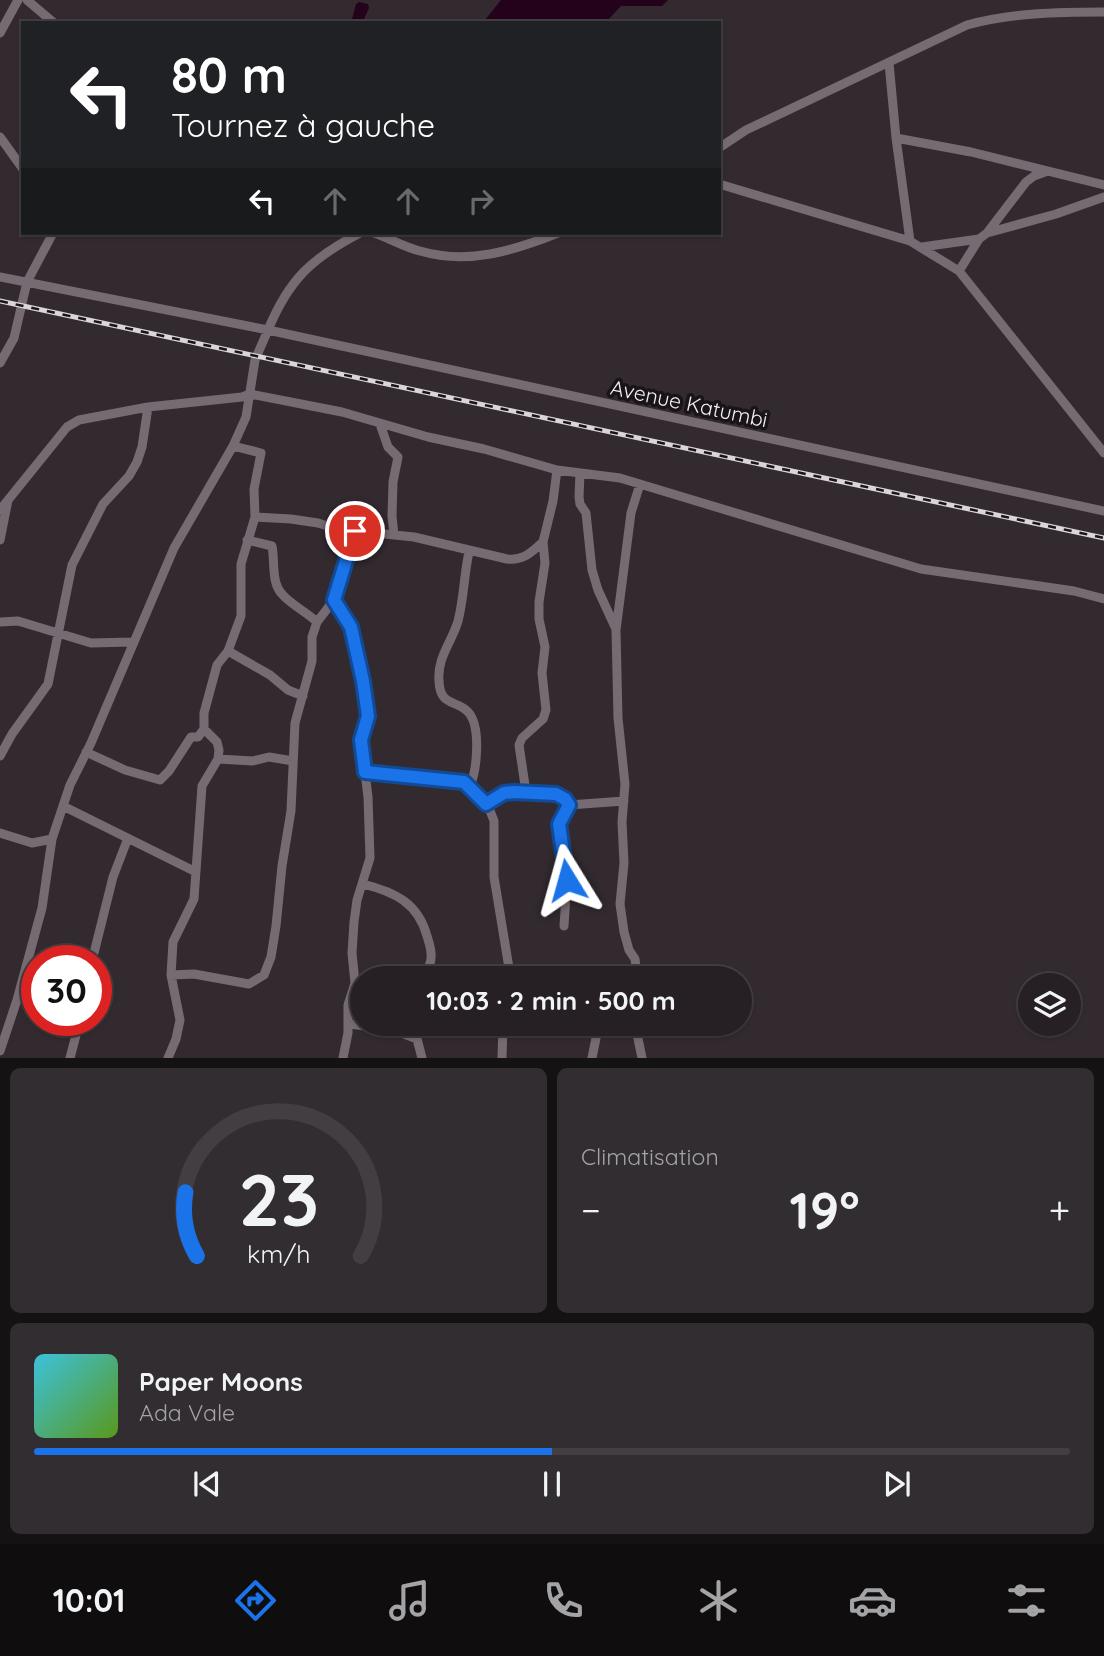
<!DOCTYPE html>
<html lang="fr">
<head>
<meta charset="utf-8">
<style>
	:root { --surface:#262024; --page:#322d31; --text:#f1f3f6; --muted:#a4a3a6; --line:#423e41; --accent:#1a73e8 }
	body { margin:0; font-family:Quicksand,sans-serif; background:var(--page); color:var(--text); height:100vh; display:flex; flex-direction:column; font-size:26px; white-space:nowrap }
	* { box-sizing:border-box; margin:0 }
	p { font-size:23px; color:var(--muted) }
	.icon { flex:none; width:38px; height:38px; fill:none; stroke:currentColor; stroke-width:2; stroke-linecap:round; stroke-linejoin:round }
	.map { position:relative; height:1058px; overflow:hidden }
	.details { display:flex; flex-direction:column; gap:10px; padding:10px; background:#151214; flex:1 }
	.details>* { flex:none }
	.top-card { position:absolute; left:21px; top:21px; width:700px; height:214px; border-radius:0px; box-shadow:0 2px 5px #0004,0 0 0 2px var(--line); background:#202124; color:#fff; overflow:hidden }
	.fabs { position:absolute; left:1018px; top:973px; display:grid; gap:14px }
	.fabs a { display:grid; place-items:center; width:63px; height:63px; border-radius:50%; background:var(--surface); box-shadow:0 2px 5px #0004,0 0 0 2px var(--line); font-size:35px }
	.speed { position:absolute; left:21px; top:945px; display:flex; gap:14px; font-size:35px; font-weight:700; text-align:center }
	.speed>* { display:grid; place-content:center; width:91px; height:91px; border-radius:50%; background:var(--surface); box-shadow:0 2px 5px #0004,0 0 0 2px var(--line); line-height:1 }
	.speed .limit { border:10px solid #d22; background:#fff; color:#111 }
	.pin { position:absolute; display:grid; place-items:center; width:60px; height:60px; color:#fff; margin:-30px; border:4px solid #fff; border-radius:50%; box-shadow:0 2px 7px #0007 }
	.me { position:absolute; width:77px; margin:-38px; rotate:352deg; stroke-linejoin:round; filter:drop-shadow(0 0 5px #0008) }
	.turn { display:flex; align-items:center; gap:24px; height:147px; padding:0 35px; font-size:32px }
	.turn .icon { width:91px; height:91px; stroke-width:2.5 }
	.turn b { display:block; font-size:49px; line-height:60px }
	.lanes { display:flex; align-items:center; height:66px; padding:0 35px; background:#0003; justify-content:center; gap:35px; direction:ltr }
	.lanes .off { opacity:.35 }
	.big { font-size:52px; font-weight:800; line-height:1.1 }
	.details .widget { flex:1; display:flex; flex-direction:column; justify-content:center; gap:10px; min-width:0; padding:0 24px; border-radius:10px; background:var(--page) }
	.details .dial { align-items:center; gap:0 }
	.dial svg { height:182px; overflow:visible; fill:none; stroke:var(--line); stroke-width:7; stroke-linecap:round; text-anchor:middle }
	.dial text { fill:var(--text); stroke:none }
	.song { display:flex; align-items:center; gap:21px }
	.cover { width:84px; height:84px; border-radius:10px; background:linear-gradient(135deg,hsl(190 70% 55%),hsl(90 70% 35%)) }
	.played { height:7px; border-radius:4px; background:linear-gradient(90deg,var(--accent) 50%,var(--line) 50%) }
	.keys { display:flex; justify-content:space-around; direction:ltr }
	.heat { display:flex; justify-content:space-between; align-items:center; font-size:38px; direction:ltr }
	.details .tiles { flex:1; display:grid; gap:10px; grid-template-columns:1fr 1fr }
	.widget:last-child { grid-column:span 2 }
	.trip { position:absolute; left:350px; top:966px; width:402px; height:70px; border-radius:35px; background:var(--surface); box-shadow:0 2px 5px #0004,0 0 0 2px var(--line); font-weight:800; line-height:70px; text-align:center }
	.dock { display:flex; height:112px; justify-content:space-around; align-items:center; background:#0f0d0e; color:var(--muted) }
	.dock .icon { width:49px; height:49px }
	.dock .active { color:var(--accent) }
	.dock b { font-size:32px; color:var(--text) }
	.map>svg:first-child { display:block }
</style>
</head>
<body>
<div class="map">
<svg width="1104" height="1058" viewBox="0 0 1104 1058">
	<rect width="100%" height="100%" fill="#332a30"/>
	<path fill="#24021c" d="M501,0H668L662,6H621L605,23H513L485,20Z
		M359,2L368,4L369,8L362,23H351L356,4Z"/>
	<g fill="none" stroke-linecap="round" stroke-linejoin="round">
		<path stroke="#766b72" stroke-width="9" d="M27,0L54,23
			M0,33L18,0
			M889,63L896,138L910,241
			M0,137L23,169
			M896,138L971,152L1104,185
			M719,148L746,130L967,25C1012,13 1057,12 1104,12
			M719,184L910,241L959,271L1104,453
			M374,233C389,238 404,247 420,251C468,265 513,251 558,233
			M987,233L1026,182L1034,176L1045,172
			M922,247L979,239
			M959,271L979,239L987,233L1056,214L1104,197
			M0,277L268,330C289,279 312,258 360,233
			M0,363L14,338L27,282L53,233
			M380,424L388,447L398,457L393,482L392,516L394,535
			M580,473L579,497L580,504L586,513L592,570L598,590L616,629
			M0,510L67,427L79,420L148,407L242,397L250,394L342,412L428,437L484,449L557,470L620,478L921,569L1074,591L1104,599
			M255,517L291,519L318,523L337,529L414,537L507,559C524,561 531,552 543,542
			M0,540L8,500
			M247,540L272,546C275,560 271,583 282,594C289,603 306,612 317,622
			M469,552C464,574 464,598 458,621C452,642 437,657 439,681C440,708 458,699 469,713C481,728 477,770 470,786
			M0,622L18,621L91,643L132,642
			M228,651L270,675L288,690L303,696
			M86,752L125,770L160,780L169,771L191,737H198L204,729
			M0,756L12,734L48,684L72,565L103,504L129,476L137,462L142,447L148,407
			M218,759L253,761L269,757L293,761
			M365,772L464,782L489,808L494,821V877L509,968V978
			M526,792L519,745L522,738L543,719L546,710L542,673L545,647L539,619V602L545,563L543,542L553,501L557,470
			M486,805L504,794L514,792L556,794L565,799L569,805
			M63,806L196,872
			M0,833L32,843L52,839
			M363,884C395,892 418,903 427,936C429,943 432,950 431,958C431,965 426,972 423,978
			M564,926L567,880L559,824L569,805L624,801
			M92,961L113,877L128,838
			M171,975L194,974L249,984L264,975L271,957L276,926L282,866L291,811L295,723L312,661V637L317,622L334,600
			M632,978L636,967L635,959L629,950L624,932L620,904L624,863L622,822L625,784L618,718L616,630L631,513L640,484
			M349,1024L391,1029L417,1039
			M418,1024L417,1039L422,1058
			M564,1024L594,1027L597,1033L592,1058
			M635,1024L642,1058
			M0,1051L17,1000L42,908L52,839L70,785L91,743L174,548L233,446L246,417L255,360L268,330L1104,511
			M70,1058L80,1020
			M168,1058L176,1039L180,1020L171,975L173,942L194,899L202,786L218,759L219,750L217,742L204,729V713L217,665L228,651L241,616V564L255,517L254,489L261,453L233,446
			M343,1058L348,1033V1005L355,983L352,953L354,922L357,900L370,858L368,797L361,740L368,716L355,641L351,627L334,600L355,531
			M502,1058L503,1024"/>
		<defs>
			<path id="rail" d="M0,301L1104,538"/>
		</defs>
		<use href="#rail" stroke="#dbd5d9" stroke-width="5"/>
		<use href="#rail" stroke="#181417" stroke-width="2.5" stroke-dasharray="8" stroke-linecap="butt"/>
	</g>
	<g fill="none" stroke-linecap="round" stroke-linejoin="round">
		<defs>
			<path id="route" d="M355,531L334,600L351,627L363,681L368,716L361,740L365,772L464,782L486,804L504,793L514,792L556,794L565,799L569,805L559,824L567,880"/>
		</defs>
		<use href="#route" stroke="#114b97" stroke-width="18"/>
		<use href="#route" stroke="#1a73e8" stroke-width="12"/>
	</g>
	<g text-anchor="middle" stroke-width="7" stroke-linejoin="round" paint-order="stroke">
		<g font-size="21" fill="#f5eff3" stroke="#181417">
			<text transform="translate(689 404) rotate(12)" y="7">Avenue Katumbi</text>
		</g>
	</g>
</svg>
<div class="fabs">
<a><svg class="icon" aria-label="layers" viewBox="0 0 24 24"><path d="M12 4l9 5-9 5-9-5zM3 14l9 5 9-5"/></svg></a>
</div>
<div class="speed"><div class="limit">30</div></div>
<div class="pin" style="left:355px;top:531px;background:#d93025"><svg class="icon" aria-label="arrive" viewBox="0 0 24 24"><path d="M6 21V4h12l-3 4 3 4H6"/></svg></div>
<svg class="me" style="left:567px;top:880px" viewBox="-20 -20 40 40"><path d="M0-17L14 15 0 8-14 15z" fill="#1a73e8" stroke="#fff" stroke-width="4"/></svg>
<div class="trip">10:03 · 2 min · 500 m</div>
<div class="top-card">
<div class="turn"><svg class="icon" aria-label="left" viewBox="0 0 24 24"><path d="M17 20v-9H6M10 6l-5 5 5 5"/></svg><div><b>80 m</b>Tournez à gauche</div></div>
<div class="lanes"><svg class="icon" aria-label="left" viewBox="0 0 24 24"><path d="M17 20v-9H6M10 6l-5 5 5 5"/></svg><svg class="icon off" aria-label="ahead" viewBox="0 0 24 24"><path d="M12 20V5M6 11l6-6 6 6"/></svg><svg class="icon off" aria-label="ahead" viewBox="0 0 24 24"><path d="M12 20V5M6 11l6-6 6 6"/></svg><svg class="icon off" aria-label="right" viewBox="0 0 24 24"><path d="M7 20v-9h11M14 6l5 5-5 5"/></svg></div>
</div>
</div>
<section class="details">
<div class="tiles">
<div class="widget dial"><svg viewBox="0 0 100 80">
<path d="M14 69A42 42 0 1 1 86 69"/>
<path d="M14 69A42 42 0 0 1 9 41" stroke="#1a73e8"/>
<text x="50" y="56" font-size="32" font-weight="700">23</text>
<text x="50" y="72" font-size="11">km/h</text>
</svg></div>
<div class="widget"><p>Climatisation</p>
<div class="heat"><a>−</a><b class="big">19°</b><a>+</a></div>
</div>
<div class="widget">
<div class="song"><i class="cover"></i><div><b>Paper Moons</b><p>Ada Vale</p></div></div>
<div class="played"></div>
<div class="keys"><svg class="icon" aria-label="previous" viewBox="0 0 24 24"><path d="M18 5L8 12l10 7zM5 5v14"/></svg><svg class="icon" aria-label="pause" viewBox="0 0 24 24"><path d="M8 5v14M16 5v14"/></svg><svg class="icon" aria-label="next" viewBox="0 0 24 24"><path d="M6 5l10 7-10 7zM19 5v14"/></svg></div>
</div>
</div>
</section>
<nav class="dock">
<b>10:01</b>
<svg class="icon active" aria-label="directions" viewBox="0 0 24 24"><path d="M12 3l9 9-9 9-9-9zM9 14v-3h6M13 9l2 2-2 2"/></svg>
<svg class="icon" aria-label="music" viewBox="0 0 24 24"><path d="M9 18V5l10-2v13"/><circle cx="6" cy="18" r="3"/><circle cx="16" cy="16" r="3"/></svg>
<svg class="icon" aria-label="phone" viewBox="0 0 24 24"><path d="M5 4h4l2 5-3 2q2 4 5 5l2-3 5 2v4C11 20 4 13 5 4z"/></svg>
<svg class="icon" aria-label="climate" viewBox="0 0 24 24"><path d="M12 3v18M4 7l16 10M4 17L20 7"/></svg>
<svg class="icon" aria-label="car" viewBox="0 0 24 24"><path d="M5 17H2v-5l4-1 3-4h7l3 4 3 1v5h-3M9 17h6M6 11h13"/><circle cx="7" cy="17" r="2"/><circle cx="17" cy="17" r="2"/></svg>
<svg class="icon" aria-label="filters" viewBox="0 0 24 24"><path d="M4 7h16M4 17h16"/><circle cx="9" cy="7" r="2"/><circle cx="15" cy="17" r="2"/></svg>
</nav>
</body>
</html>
